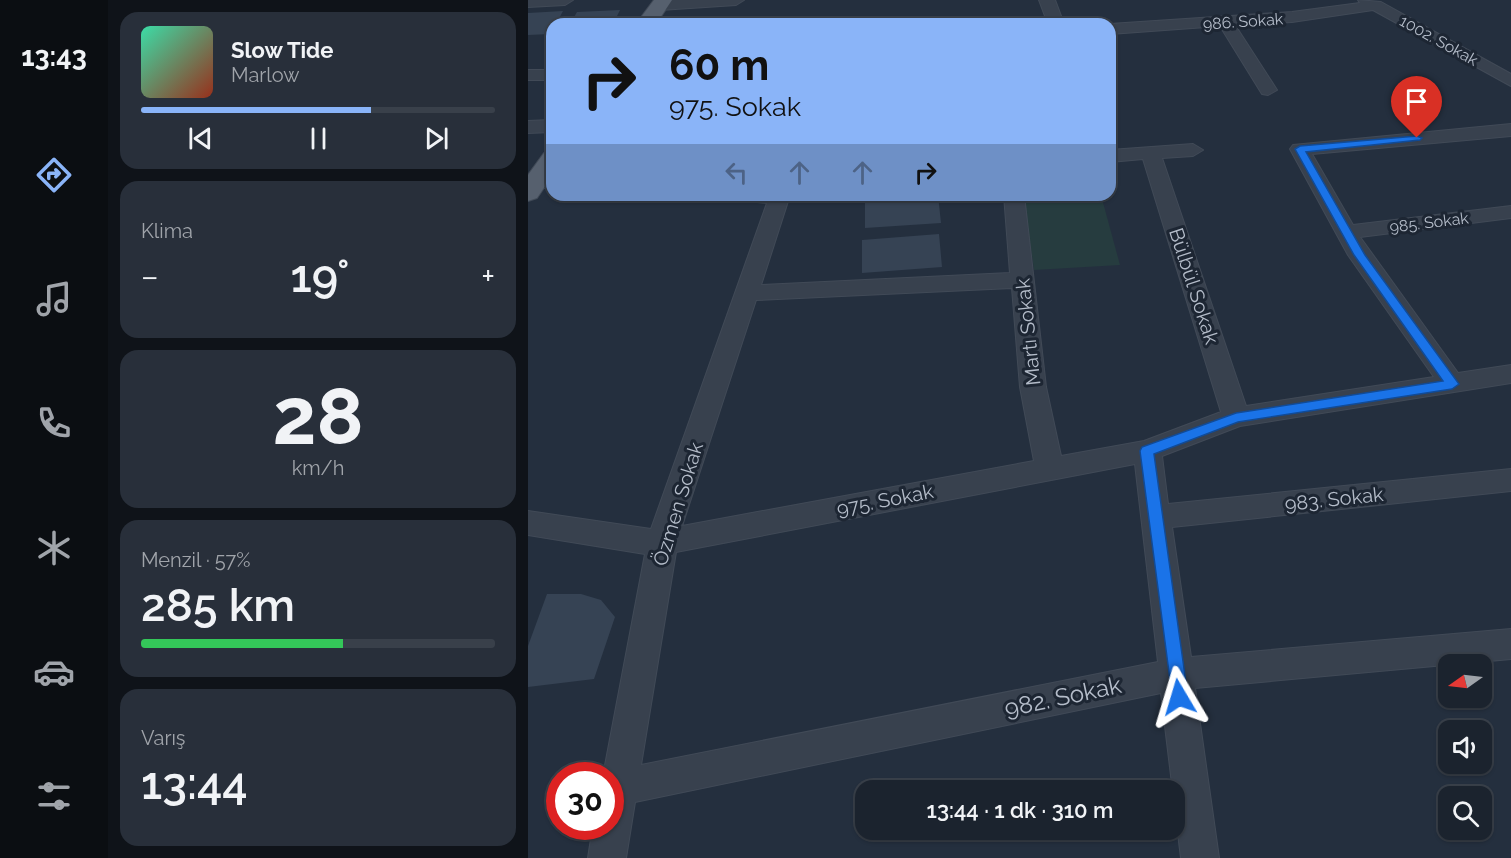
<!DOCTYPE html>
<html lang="tr">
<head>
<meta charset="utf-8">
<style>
	:root { --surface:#1b232e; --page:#282f3a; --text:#f1f3f6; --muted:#a0a4aa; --line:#39404a; --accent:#8ab4f8 }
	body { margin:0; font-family:Raleway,sans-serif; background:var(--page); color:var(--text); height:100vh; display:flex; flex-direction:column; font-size:22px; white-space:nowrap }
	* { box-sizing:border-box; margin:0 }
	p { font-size:20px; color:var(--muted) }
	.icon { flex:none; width:33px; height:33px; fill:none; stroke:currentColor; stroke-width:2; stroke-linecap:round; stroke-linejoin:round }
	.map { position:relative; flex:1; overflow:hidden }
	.details { display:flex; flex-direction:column; gap:12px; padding:12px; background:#0f1319; width:420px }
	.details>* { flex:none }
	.guide { position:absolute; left:18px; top:18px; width:570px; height:183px; border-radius:18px; box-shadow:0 2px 4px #0004,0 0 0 2px var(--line); background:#8ab4f8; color:#111; overflow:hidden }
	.needle { width:39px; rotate:256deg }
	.buttons { position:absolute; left:910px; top:654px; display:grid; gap:12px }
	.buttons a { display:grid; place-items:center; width:54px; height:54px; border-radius:12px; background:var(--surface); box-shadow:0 2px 4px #0004,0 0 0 2px var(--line); font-size:30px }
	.speed { position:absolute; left:18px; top:762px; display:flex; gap:12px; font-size:30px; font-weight:700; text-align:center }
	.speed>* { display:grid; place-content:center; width:78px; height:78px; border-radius:50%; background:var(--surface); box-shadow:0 2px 4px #0004,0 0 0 2px var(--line); line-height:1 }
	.speed .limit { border:9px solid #d22; background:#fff; color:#111 }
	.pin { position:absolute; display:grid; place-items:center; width:51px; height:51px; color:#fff; margin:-62px -26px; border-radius:50% 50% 50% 0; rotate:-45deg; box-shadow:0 0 6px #0007 }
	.pin .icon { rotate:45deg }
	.me { position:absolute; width:66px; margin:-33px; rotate:353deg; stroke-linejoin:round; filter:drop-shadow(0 0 4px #0008) }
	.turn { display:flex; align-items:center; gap:21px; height:126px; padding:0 24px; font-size:27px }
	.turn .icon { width:78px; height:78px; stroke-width:2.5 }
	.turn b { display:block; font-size:42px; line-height:51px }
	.lanes { display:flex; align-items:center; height:57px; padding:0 24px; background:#0003; justify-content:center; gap:30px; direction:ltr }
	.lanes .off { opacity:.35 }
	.big { font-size:45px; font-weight:600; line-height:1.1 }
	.details .widget { flex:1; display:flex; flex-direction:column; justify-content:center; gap:9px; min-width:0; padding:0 21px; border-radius:18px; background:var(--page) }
	.details .dial { align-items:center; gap:0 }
	.dial b { font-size:78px; line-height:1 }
	.song { display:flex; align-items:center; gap:18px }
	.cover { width:72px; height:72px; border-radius:9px; background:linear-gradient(135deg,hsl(160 70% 55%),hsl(10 70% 35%)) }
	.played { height:6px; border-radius:3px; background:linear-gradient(90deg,var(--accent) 65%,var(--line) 65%) }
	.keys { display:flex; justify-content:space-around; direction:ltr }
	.heat { display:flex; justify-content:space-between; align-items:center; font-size:33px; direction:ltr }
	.charge { height:9px; border-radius:4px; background:linear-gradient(90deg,#34c759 57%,var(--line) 0) }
	.trip { position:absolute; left:327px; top:780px; width:330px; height:60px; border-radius:18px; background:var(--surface); box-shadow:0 2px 4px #0004,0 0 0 2px var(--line); font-weight:600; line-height:60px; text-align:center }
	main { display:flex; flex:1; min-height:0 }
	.tab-bar { display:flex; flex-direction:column; width:108px; justify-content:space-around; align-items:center; background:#0b0e12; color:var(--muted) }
	.tab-bar .icon { width:42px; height:42px }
	.tab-bar .on { color:var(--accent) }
	.tab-bar b { font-size:27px; color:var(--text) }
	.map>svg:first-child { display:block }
</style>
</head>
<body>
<main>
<nav class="tab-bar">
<b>13:43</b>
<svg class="icon on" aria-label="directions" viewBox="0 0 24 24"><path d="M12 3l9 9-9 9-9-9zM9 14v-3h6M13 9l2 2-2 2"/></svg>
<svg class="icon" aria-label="music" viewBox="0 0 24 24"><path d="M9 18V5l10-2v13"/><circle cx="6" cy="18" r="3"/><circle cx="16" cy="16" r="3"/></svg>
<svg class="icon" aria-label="phone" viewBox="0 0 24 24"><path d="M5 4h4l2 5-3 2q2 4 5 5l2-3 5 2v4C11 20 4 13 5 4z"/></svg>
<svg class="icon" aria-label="climate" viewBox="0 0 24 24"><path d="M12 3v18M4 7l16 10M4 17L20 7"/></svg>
<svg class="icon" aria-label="car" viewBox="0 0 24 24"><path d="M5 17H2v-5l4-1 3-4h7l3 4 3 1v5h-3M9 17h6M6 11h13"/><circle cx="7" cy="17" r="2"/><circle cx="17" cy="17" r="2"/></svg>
<svg class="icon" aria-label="filters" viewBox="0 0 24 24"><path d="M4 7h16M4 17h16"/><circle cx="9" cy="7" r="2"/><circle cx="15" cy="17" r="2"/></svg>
</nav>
<section class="details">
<div class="widget">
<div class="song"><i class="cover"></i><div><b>Slow Tide</b><p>Marlow</p></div></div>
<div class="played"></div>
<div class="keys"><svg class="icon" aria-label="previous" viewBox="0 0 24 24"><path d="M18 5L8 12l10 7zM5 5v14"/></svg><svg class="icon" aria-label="pause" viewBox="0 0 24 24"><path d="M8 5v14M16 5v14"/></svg><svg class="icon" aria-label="next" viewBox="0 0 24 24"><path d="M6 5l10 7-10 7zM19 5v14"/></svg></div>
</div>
<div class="widget"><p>Klima</p>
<div class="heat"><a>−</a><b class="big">19°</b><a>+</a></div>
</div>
<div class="widget dial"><b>28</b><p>km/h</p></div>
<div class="widget"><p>Menzil · 57%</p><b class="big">285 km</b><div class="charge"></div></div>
<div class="widget"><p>Varış</p><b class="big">13:44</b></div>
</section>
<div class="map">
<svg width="983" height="858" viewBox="0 0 983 858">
	<rect width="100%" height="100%" fill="#242f3e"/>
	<path fill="#263c3f" d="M495,195H573L592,265L506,270Z"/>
	<path fill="#364354" d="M92,10L85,24H42L49,12Z
		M35,11L28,24H24L22,34L0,35V13Z
		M386,195H410L413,223L337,228V198Z
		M411,234L414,267L334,273V240Z
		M19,594H53L73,600L87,617L66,679L0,687V646Z"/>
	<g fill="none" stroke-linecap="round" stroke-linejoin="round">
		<defs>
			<path id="minor" d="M0,0H45L37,5L0,7Z
				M138,0H216L208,5L132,10L124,5L127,2Z
				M511,0H527L536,24H520Z
				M830,0L853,2L983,74V86L845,10L764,22L707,25L749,90L740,95L734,94L692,26L582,34V24L764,12L832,3Z
				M0,70H24V80H0Z
				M24,120V132L0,133V121Z
				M983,124V136L784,154L825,225L983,206V218L832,237L930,373L983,365V383L712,426L634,456L640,504L983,469V491L644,527L663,657L983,629V659L667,688L691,858H653L633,693L107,802L98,858H60L65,826H82V776H75L117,554L0,535V511L123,529L239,203L201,199L198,195H262L233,285L482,273L476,195H496L518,387L533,456L616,441L693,412L615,159L582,162V150L665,144L675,150L665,156L634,158L718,406L906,377L820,255L762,149L765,145ZM484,288L492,387L506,461L154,526L228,300ZM607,464L630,662L113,765L148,552Z
				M8,176L24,177V189L1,186L0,179Z"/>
			<path id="major" d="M126,0H144L128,24H108Z
				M24,151V176L9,198L0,201V175L16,153Z"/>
		</defs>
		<use href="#minor" stroke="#414a57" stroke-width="2"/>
		<use href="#major" stroke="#414a57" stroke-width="2"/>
		<use href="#minor" fill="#38414e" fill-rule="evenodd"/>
		<use href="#major" fill="#56606e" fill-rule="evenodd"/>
	</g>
	<path fill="#1a73e8" stroke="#114b97" stroke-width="1.5" d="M889,136L894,138L892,140L778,152L837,255L931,384L924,389L710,422L626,454L660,697L657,703L651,705L645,703L612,451L614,447L708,413L915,381L826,255L767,149L772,146Z"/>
	<g text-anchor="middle" stroke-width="6" stroke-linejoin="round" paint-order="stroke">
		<g font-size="16" fill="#b4bcc9" stroke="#1d2633">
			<text transform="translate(715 21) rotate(-4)" y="6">986. Sokak</text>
			<text transform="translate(911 40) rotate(29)" y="6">1002. Sokak</text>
			<text transform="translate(901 222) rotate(-7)" y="6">985. Sokak</text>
		</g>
		<g font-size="20" fill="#b4bcc9" stroke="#1d2633">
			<text transform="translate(666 286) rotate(72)" y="7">Bülbül Sokak</text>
			<text transform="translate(500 332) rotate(-96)" y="7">Martı Sokak</text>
			<text transform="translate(806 499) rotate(-6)" y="7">983. Sokak</text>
			<text transform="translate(357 500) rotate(-11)" y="7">975. Sokak</text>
			<text transform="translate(150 504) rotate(-73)" y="7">Özmen Sokak</text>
		</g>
		<g font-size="24" fill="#b4bcc9" stroke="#1d2633">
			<text transform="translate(535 697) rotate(-12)" y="8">982. Sokak</text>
		</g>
	</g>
</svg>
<div class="buttons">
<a><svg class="needle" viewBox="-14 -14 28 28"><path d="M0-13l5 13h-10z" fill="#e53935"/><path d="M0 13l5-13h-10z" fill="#a0a4aa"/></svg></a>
<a><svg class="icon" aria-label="sound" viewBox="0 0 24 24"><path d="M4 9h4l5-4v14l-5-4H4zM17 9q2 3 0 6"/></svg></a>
<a><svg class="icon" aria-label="search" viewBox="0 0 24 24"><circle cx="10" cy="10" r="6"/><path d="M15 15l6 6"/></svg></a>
</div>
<div class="speed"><div class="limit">30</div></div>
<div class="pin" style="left:889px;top:138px;background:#d93025"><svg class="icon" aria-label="arrive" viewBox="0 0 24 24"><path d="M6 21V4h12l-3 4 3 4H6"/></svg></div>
<svg class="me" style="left:651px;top:697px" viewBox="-20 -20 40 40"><path d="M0-17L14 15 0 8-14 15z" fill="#1a73e8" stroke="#fff" stroke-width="4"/></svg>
<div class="trip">13:44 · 1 dk · 310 m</div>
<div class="guide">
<div class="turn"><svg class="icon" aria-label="right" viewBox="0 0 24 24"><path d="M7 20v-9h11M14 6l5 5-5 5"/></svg><div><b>60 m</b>975. Sokak</div></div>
<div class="lanes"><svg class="icon off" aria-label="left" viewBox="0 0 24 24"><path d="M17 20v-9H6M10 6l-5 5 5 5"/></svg><svg class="icon off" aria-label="ahead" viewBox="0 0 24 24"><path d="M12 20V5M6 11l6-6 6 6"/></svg><svg class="icon off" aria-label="ahead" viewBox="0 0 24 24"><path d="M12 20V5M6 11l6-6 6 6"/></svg><svg class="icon" aria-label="right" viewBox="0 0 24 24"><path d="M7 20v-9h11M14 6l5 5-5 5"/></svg></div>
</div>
</div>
</main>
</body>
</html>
